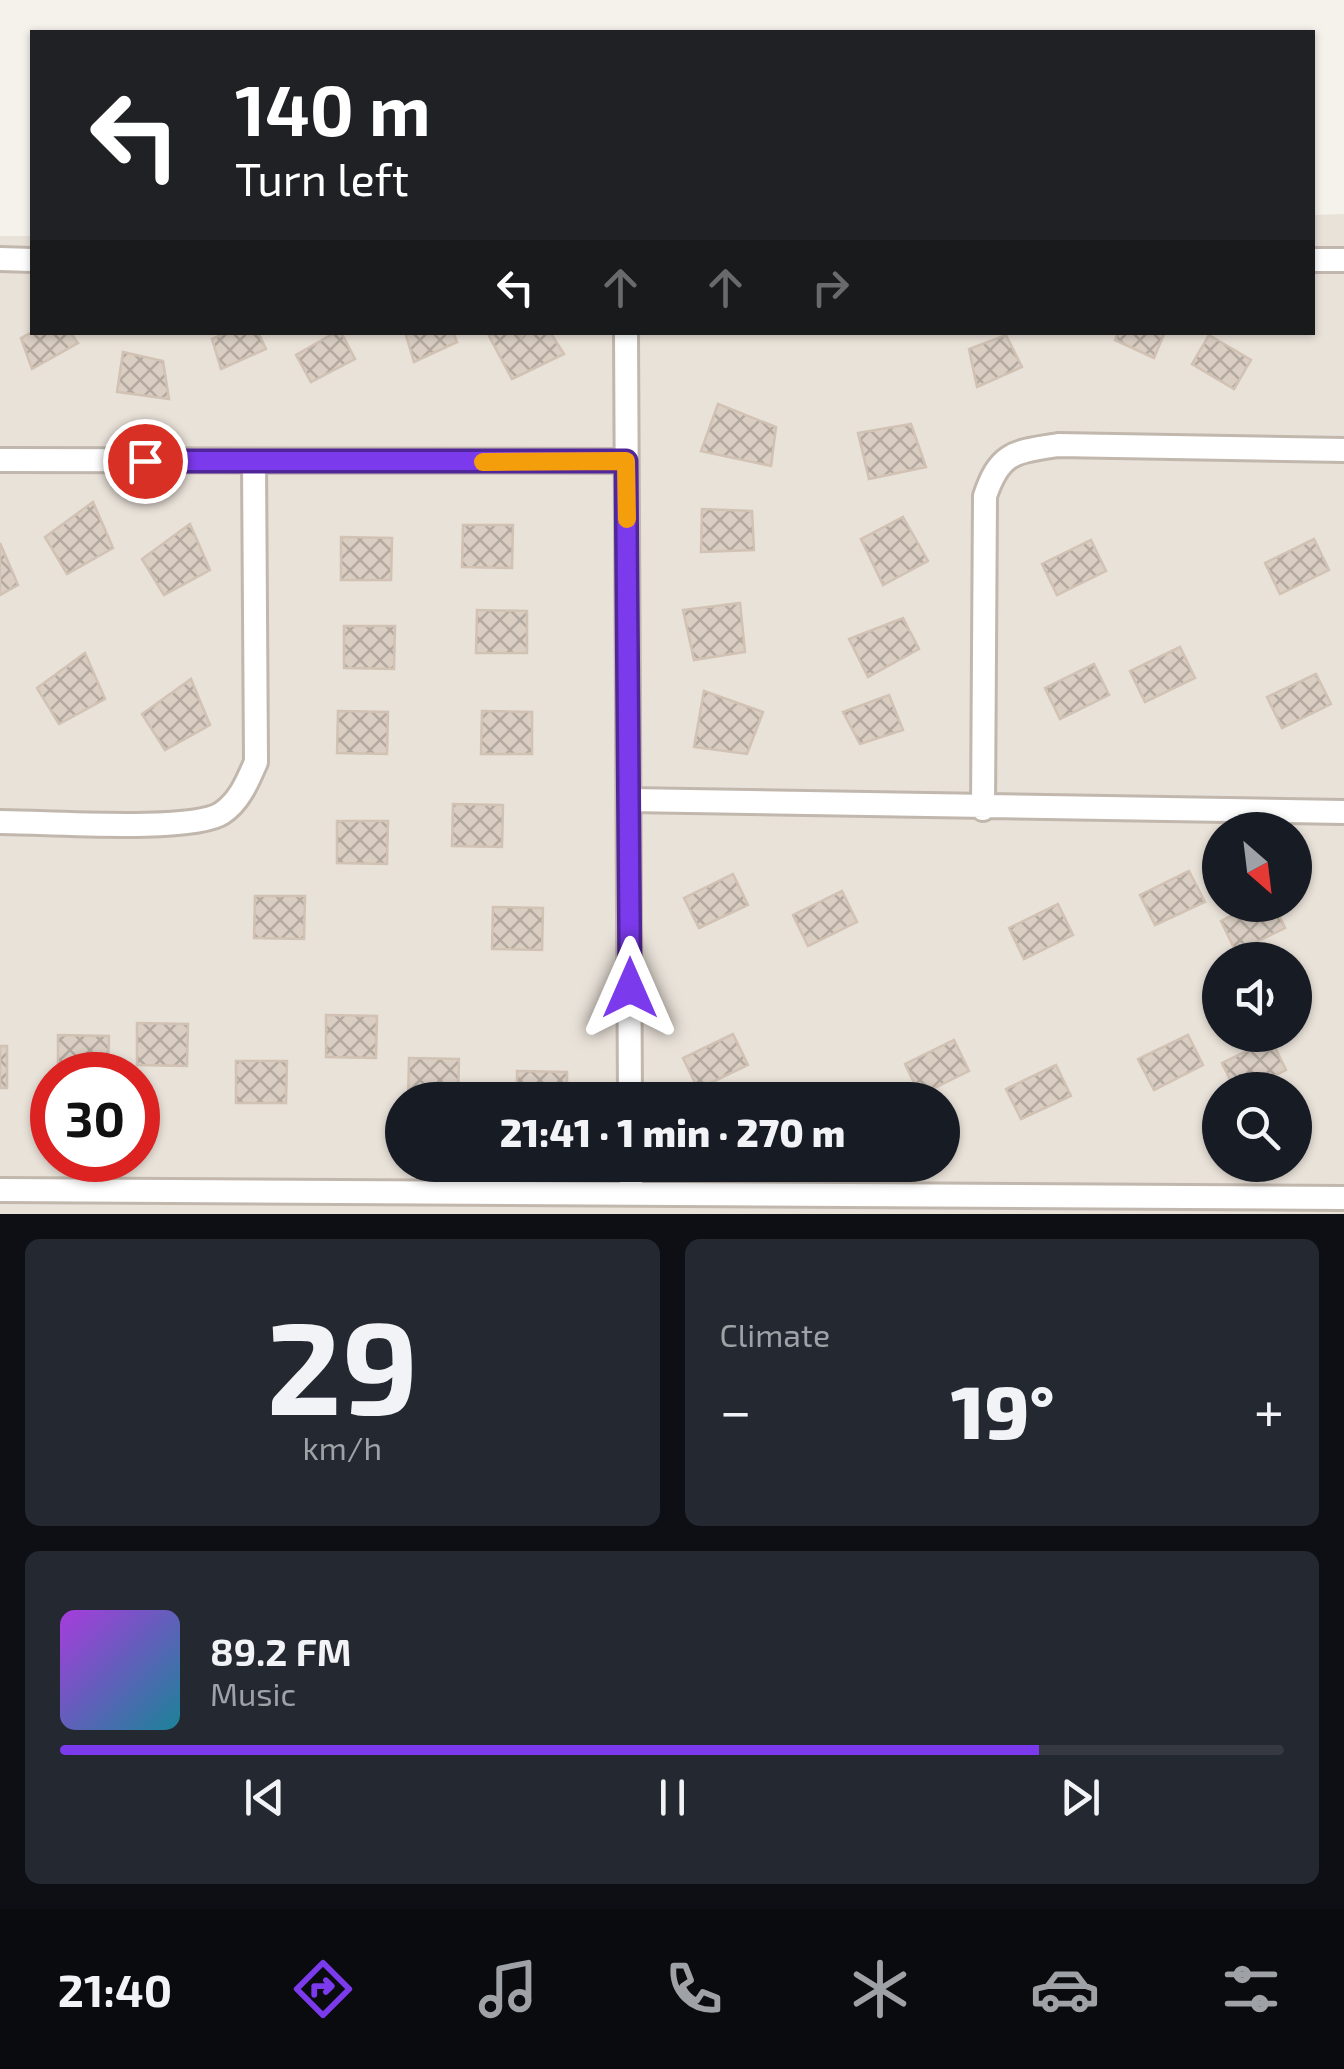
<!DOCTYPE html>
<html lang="en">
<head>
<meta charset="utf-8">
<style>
	:root { --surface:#171b24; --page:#242831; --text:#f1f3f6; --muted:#9ea1a6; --line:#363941; --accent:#7c3aed }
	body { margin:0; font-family:"Exo 2",sans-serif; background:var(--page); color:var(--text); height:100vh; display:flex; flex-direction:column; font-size:38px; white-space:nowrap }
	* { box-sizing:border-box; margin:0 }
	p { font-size:32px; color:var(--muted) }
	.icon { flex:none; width:55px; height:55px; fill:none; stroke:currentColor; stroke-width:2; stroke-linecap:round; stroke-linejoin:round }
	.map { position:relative; height:1214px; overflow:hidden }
	.sheet { display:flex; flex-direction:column; gap:25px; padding:25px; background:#0d0f14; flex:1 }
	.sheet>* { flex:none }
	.banner { position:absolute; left:30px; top:30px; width:1285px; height:305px; border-radius:0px; box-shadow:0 2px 8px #0004; background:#202124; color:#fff; overflow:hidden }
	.needle { width:65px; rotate:152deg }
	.controls { position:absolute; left:1202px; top:812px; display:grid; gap:20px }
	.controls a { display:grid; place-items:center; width:110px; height:110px; border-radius:50%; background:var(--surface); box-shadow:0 2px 8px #0004; font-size:50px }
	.speed { position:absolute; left:30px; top:1052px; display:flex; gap:20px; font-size:50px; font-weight:700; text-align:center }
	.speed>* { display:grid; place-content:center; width:130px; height:130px; border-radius:50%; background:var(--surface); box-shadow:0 2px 8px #0004; line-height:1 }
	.speed .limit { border:15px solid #d22; background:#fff; color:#111 }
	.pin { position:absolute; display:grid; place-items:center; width:85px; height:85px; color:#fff; margin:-42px; border:5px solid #fff; border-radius:50%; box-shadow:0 2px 10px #0007 }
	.me { position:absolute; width:110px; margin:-55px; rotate:0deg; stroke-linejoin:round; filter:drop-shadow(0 0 8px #0008) }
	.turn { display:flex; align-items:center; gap:35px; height:210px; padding:0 40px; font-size:45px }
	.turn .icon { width:130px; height:130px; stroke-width:2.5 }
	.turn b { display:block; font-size:70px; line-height:85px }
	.lanes { display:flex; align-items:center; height:95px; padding:0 40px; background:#0003; justify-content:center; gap:50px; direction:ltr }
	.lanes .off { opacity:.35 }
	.big { font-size:75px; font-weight:800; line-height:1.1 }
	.sheet .card { flex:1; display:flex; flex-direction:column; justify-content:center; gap:15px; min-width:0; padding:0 35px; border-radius:15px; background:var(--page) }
	.sheet .dial { align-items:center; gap:0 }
	.dial b { font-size:130px; line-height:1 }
	.song { display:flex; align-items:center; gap:30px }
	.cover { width:120px; height:120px; border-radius:15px; background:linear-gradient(135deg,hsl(280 70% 55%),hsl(190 70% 35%)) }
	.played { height:10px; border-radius:5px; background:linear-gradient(90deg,var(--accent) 80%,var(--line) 80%) }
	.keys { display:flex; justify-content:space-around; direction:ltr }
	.heat { display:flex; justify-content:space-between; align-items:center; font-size:55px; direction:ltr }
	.sheet .tiles { flex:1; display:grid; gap:25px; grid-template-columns:1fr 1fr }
	.card:last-child { grid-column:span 2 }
	.trip { position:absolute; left:385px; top:1082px; width:575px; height:100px; border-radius:50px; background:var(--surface); box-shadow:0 2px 8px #0004; font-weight:800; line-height:100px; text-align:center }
	.tabs { display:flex; height:160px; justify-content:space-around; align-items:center; background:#090b0e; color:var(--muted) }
	.tabs .icon { width:70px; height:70px }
	.tabs .active { color:var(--accent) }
	.tabs b { font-size:45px; color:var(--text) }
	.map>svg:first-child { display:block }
</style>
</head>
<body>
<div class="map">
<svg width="1344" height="1214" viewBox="0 0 1344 1214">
	<defs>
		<pattern id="building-cross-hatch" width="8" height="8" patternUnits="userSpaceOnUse" patternTransform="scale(2.5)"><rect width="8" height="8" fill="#dacec3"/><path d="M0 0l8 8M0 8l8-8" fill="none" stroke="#b3a99f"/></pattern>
	</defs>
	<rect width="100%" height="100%" fill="#f5f1eb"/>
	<path fill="#e9e2d9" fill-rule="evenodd" d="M1344,214V1214H0V236H32V332H1312L1313,215ZM1220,830H1295V905H1220ZM1220,960H1295V1035H1220ZM52,1075H138V1160H52ZM1220,1090H1295V1165H1220ZM402,1100H942V1165H402Z"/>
	<path fill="url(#building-cross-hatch)" stroke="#d1c2b4" stroke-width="2.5" d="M32,332H70L78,343L32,369L21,338Z
		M228,332H258L266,349L221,369L212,339Z
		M336,332H341L355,359L311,382L296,355Z
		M405,332H453L457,342L414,362Z
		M497,332H518L521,338L527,332H550L564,354L512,379L489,336Z
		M1118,332H1165L1154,358L1115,340Z
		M1006,335L1022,367L977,387L969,349Z
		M1209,335L1251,360L1234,389L1192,364Z
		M123,352L163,361L169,399L117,392Z
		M718,404L776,427L771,466L701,451Z
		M911,424L926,467L869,479L858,433Z
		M93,502L113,548L67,574L45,537Z
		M702,509L752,511L754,550L701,552Z
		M903,517L928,561L883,585L861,539Z
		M190,524L210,570L164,595L142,559Z
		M463,525H513L512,568L462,567Z
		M341,537L392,538L391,580H341Z
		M1314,539L1329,570L1280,594L1265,563Z
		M1091,540L1106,571L1057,595L1042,564Z
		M0,543L18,585L0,595Z
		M740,603L745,652L694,660L683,610Z
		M477,610L527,611V653H476Z
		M903,618L919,649L868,677L849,639Z
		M344,626H395L394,669L344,668Z
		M1180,647L1195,678L1145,702L1130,671Z
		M85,653L105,699L59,724L37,688Z
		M1094,664L1109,695L1060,719L1045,688Z
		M1316,674L1331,704L1282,728L1267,697Z
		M191,679L210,725L165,750L142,714Z
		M704,691L763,712L747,754L694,747Z
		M889,695L903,730L860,744L843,712Z
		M338,711L388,712L387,754L337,753Z
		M482,711L532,712V754H481Z
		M453,804L503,805L502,847L452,846Z
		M337,821H388L387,864L337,863Z
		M1189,871L1205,902L1155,925L1140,895Z
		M733,874L748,905L699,928L684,898Z
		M842,891L857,922L808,946L793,915Z
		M255,896H305L304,939L254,938Z
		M1058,904L1073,935L1024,959L1009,928Z
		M1253,905H1274L1285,928L1236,952L1221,921Z
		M493,907L543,908L542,950L492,949Z
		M326,1015L377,1016L376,1058L326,1057Z
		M137,1023L188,1024L187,1066L137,1065Z
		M733,1034L748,1065L698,1089L683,1058Z
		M58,1035L109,1036L108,1075H58Z
		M1188,1035L1203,1065L1154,1090L1138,1059Z
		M1271,1039L1286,1070L1245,1090H1235L1222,1063Z
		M954,1040L969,1071L920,1095L905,1064Z
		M0,1046H7V1088H0Z
		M409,1058L459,1059L458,1100H408Z
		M236,1061H287L286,1103H236Z
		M1056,1065L1071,1096L1021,1119L1006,1089Z
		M517,1071L567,1072V1100H517Z"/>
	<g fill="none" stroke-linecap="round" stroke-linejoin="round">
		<defs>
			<path id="street" d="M0,259L32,260
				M1312,260H1344
				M626,332L630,1100
				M0,460L626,461
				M629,800L1344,812
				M983,809L985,496C1000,452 1014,452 1058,445L1344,450
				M0,822C43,822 193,833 222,813C240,801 248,780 256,762L254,462
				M631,1165V1191
				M0,1190L1344,1198"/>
		</defs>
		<use href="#street" stroke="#c1b7ad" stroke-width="28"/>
		<use href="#street" stroke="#fff" stroke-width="22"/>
	</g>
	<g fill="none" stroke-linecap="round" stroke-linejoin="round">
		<defs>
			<path id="route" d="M145,461H626L630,988"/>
		</defs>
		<use href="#route" stroke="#51269a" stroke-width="25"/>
		<use href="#route" stroke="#7c3aed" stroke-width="18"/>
		<path stroke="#f59e0b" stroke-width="18" d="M483,462L626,461L627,519"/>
	</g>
</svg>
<div class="controls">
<a><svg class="needle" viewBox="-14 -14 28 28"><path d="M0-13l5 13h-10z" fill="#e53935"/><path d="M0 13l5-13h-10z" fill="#9ea1a6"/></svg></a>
<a><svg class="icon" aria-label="sound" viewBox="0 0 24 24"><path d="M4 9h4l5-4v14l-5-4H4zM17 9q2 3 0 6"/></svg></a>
<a><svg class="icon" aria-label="search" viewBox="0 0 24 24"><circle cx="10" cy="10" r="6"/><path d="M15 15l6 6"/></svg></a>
</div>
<div class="speed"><div class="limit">30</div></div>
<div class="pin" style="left:145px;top:461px;background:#d93025"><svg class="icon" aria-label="arrive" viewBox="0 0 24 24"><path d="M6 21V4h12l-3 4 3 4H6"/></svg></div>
<svg class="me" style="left:630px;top:988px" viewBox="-20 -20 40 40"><path d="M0-17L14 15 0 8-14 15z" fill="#7c3aed" stroke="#fff" stroke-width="4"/></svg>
<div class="trip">21:41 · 1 min · 270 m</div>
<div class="banner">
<div class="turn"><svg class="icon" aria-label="left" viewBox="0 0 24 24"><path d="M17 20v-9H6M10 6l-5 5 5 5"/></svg><div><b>140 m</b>Turn left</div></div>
<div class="lanes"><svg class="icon" aria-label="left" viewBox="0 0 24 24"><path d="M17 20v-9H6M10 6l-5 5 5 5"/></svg><svg class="icon off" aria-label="ahead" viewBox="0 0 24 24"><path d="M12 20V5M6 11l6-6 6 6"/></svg><svg class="icon off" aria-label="ahead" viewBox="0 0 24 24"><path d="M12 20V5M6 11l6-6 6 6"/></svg><svg class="icon off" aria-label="right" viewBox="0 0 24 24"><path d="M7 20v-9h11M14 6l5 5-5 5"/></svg></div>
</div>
</div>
<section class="sheet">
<div class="tiles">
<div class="card dial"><b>29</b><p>km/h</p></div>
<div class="card"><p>Climate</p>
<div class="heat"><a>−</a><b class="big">19°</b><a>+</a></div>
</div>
<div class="card">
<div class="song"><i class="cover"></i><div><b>89.2 FM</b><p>Music</p></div></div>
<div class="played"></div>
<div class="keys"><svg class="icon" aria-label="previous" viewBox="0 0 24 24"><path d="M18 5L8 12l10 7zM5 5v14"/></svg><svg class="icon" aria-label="pause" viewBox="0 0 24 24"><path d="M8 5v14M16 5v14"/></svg><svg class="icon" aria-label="next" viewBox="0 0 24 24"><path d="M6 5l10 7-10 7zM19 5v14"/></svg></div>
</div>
</div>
</section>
<nav class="tabs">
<b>21:40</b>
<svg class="icon active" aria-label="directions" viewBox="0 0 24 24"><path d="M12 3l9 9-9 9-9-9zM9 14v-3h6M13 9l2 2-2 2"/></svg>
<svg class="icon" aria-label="music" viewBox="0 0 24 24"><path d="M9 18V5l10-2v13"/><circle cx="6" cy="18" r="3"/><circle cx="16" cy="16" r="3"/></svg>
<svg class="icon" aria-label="phone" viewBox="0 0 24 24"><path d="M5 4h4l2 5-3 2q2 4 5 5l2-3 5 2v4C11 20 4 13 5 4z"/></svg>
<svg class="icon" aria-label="climate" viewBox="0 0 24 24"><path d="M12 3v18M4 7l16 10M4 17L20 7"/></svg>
<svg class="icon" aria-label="car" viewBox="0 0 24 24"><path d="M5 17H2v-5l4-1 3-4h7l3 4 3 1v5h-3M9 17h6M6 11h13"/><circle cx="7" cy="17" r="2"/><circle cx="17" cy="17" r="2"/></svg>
<svg class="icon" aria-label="filters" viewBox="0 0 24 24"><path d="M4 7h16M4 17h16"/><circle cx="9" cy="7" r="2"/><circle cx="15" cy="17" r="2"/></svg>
</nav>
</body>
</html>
